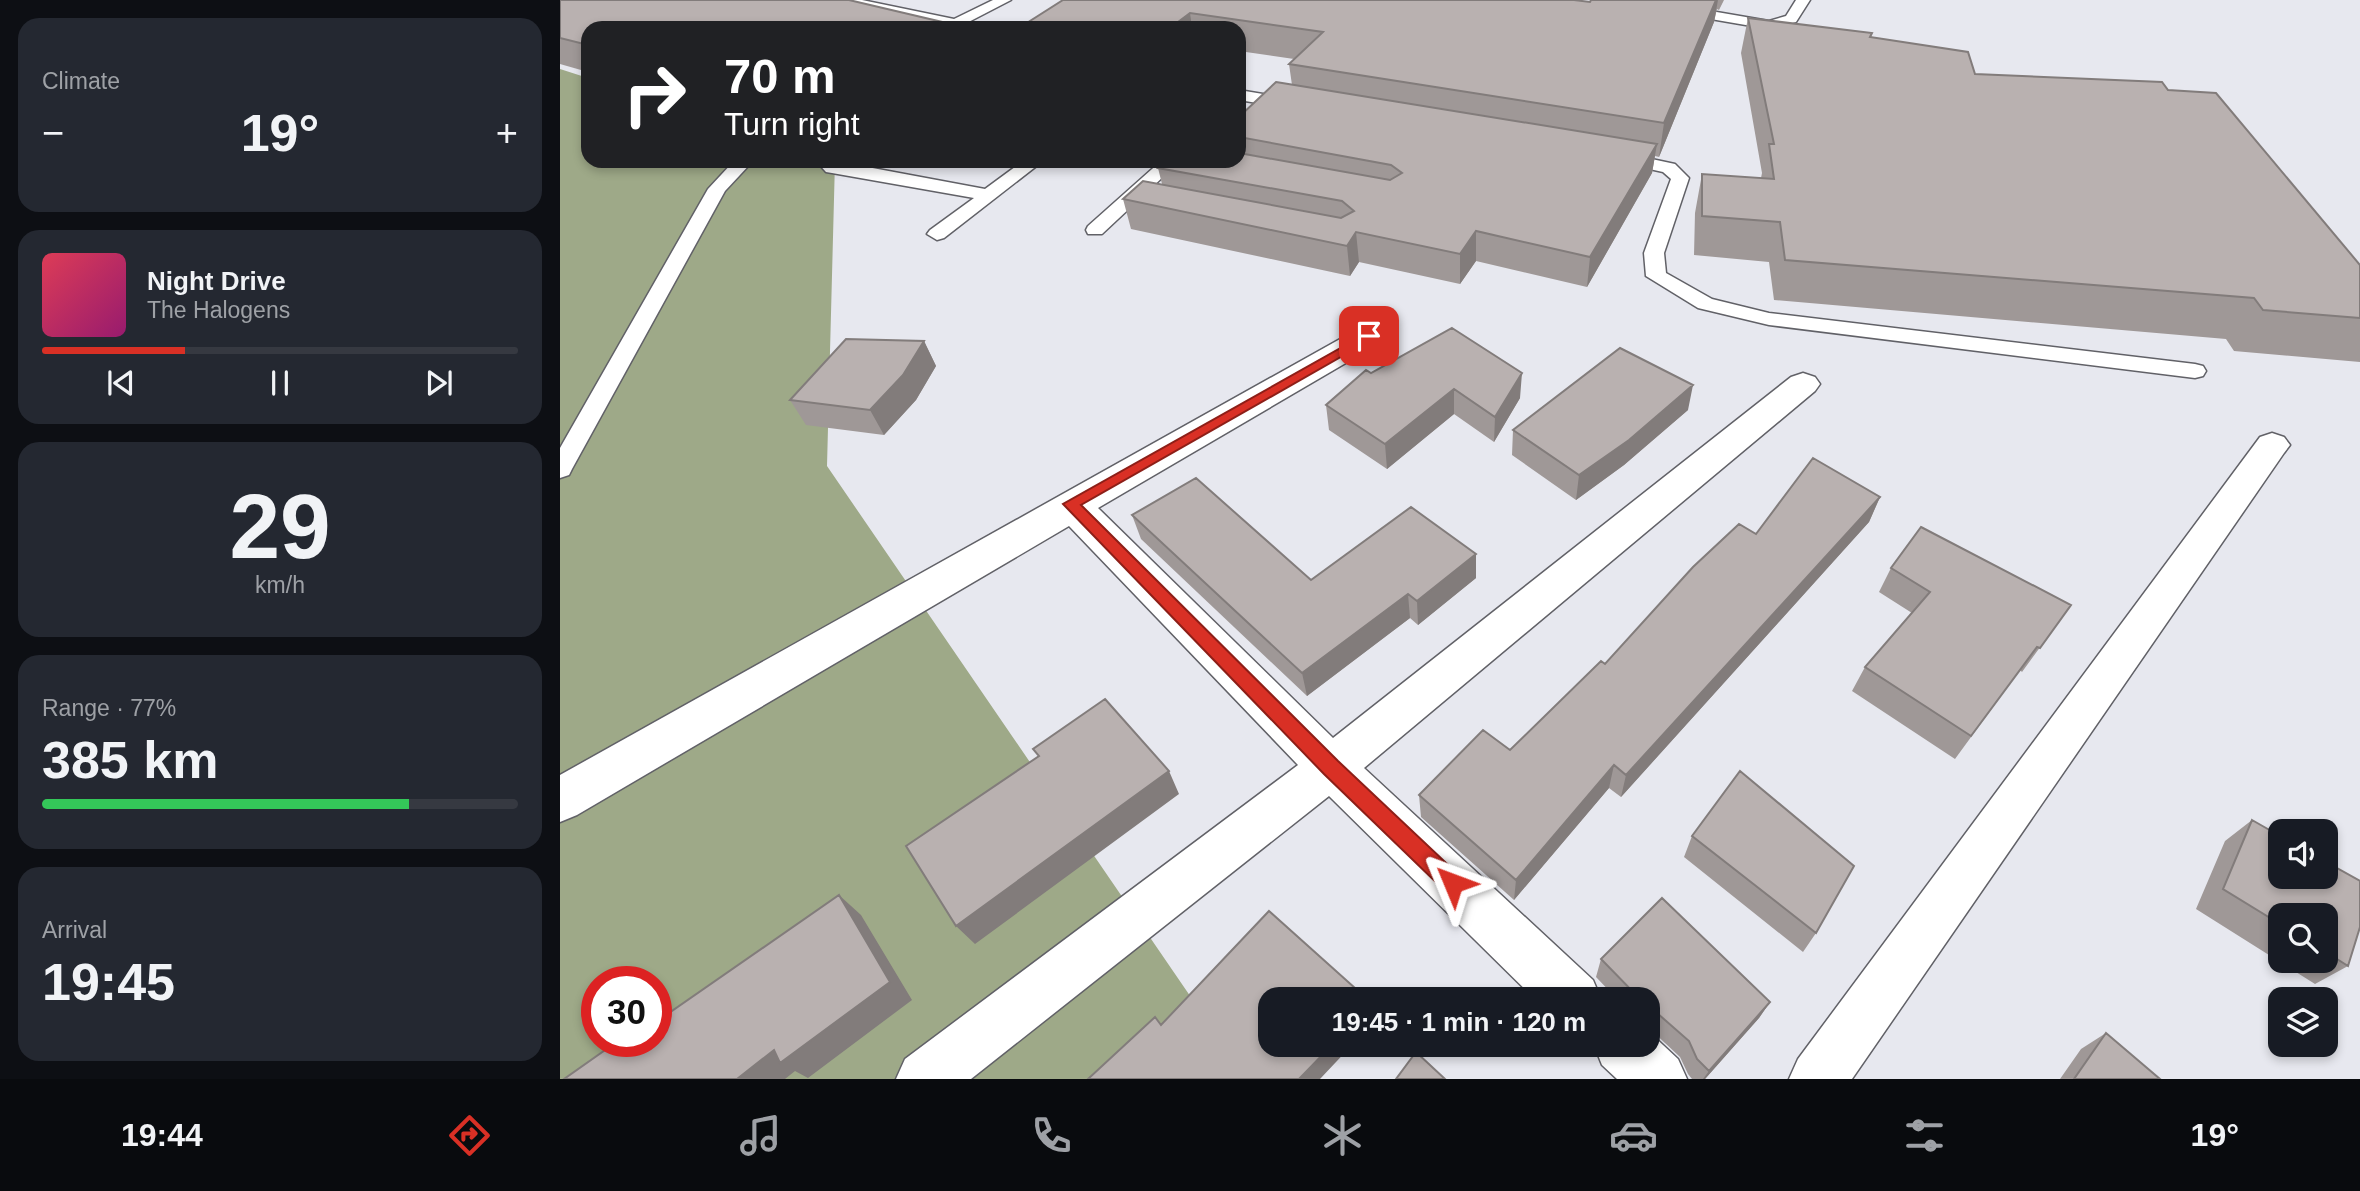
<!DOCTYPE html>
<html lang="en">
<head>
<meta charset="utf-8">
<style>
	:root { --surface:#171b24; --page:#242831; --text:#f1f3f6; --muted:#9ea1a6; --line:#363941; --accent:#d93025 }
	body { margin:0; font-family:Helvetica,sans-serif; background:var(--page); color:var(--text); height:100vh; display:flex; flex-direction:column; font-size:26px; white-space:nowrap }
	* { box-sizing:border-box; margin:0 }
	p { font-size:23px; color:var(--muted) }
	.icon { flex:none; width:38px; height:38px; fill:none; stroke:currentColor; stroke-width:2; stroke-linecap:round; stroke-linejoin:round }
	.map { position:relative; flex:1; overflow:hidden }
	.sheet { display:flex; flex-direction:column; gap:18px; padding:18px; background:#0d0f14; width:560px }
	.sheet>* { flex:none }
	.banner { position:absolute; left:21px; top:21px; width:665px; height:147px; border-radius:21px; box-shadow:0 4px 10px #0003; background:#202124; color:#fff; overflow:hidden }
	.buttons { position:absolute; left:1708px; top:819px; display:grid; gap:14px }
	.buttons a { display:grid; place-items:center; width:70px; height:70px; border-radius:14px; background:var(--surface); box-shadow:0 4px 10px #0003; font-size:35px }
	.speed { position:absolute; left:21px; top:966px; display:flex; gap:14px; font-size:35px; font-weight:700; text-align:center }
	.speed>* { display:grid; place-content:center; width:91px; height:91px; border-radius:50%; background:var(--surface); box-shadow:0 4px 10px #0003; line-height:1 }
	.speed .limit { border:10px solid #d22; background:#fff; color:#111 }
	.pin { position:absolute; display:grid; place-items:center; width:60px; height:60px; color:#fff; margin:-30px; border-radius:14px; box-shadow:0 4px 10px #0006 }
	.me { position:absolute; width:77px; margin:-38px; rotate:314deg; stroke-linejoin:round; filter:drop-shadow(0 0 5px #0008) }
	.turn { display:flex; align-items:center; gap:24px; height:147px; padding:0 28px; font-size:32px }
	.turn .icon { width:91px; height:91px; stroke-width:2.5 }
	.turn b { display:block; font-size:49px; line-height:60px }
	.big { font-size:52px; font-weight:700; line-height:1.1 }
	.sheet .card { flex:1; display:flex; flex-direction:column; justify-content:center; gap:10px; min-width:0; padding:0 24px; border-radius:21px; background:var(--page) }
	.sheet .dial { align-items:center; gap:0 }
	.dial b { font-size:91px; line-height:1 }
	.song { display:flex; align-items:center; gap:21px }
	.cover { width:84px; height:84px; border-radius:10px; background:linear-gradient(135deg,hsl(350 70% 55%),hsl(320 70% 35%)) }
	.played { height:7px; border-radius:4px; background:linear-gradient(90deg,var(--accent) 30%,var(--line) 30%) }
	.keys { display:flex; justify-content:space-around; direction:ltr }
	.heat { display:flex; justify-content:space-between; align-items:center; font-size:38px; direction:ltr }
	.charge { height:10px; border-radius:5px; background:linear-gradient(90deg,#34c759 77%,var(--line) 0) }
	.trip { position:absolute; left:698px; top:987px; width:402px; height:70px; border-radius:21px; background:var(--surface); box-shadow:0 4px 10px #0003; font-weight:700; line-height:70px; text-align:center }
	.tabs { display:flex; height:112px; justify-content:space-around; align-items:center; background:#090b0e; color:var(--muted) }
	.tabs .icon { width:49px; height:49px }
	.tabs .current { color:var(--accent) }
	.tabs b { font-size:32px; color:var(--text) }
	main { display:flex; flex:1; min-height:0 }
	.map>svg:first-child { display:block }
</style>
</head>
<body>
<main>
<section class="sheet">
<div class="card"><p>Climate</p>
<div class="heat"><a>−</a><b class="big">19°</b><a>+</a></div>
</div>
<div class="card">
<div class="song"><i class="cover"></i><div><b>Night Drive</b><p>The Halogens</p></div></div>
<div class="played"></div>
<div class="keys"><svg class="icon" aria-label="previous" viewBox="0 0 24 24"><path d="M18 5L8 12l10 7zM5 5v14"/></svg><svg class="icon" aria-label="pause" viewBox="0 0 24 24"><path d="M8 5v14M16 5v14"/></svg><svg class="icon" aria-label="next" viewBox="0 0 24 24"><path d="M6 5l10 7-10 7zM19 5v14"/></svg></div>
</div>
<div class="card dial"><b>29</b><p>km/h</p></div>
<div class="card"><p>Range · 77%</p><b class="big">385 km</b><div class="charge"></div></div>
<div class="card"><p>Arrival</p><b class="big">19:45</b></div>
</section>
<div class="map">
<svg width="1800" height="1079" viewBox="0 0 1800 1079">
	<rect width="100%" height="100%" fill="#e7e8ef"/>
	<path fill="#9ea988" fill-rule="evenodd" d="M0,69L28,78V161H275L267,466L687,1079H0ZM37,982H96V1041H37Z"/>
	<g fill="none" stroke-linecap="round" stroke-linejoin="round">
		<defs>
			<path id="service" d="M275,0H302L394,19L433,0H451L397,28H379L382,25Z
				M1056,0H1087L1209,21L1226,16L1236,0H1250L1236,22L1209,29L1063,4Z
				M679,90L734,99L742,104L734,109L679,100Z
				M1059,152L1115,164L1129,178L1104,253L1106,273L1152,299L1209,313L1635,364L1643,366L1646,371L1643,376L1635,378L1209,325L1138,308L1086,276L1084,253L1111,179L1103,172L1053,161L1050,157Z
				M174,161H193L165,191L12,469L9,475L0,478V448L148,189Z
				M256,161H275L425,189L463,161H483L384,238L377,240L367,234L370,230L414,198L272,173L266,172Z
				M601,161H620L542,234H528L526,230L528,226Z"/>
			<path id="minor" d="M809,326L820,329L825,336L820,343L538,508L773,738L1231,377L1243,373L1255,377L1260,384L1255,391L804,768L1033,980L1041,999H975L769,796L411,1079H336L345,1059L738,765L509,526L17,815L0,822V775L798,329Z
				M1712,433L1724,437L1730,445L1724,453L1292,1079H1229L1238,1059L1700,437Z
				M1088,1031L1118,1059L1127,1079H1057L1042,1065L1034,1045H1088Z"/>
		</defs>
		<use href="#service" stroke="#616167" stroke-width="3"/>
		<use href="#minor" stroke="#616167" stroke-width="3"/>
		<use href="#service" fill="#fff" fill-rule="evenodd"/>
		<use href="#minor" fill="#fff" fill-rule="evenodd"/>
	</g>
	<path fill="#9f9897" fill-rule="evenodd" d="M0,0L28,28V72L0,64Z
		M503,0L1030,2L1031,0H1164L1159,10L1157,9L1154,22L1099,157L1095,156L1092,173L1027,287L916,261L900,284L799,262L790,276L571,229L563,199L602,184L598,168L679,161V116L732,85L729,64L734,59L679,51V28H459Z
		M1188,18L1311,37L1415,74L1608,90L1800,265V362L1674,351L1666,339L1214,300L1209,262L1134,255L1135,213L1142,174L1201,178L1202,173L1181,53Z
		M418,161H460L451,166Z
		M364,341L376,366L356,400L324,435L246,425L230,400Z
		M811,373L960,398L934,442L894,414L827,469L769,430L766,405Z
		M1128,410L1064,465L1016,500L952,455L953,430Z
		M1320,497L1309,522L1061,797L1049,788L954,900L861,817L859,795L950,750L1045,664L1196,534Z
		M572,515L751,580L916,578L858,625L850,618L747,696L581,539Z
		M1331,568L1511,605L1462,672L1460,670L1395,759L1292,691L1305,667L1352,613L1319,592Z
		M1692,820L1788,966L1755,984L1636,909L1665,841ZM1720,915L1766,952V961H1720Z
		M1132,836L1256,933L1243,952L1124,857Z
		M1041,959L1210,1002L1199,1018L1145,1079H1132L1128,1074L1120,1057L1090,1029H1088V999H1057L1036,977Z
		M1546,1033L1600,1079H1500L1521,1049Z"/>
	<path fill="#827c7b" d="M1156,0H1158L1154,22L1099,157L1104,123Z
		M630,13L632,28H610Z
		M1097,144L1092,173L1027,287L1030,257Z
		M449,161H460L451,166Z
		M916,231V261L900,284V254Z
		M796,232L799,262L790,276L787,246Z
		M364,341L376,366L356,400L324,435L310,410Z
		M962,373L960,398L934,442L935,417Z
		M1133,385L1128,410L1064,465L1016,500L1019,475Z
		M894,389V414L827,469L825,444Z
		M1320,497L1309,522L1061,797L1066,775Z
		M916,554V578L858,625L857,601Z
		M848,594L850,618L747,696L742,673Z
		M1054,765L1049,788L954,900L956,880Z
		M609,771L619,794L415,944L396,926Z
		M279,895L301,915L352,1000L248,1078L235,1071L225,1079H177L214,1050Z
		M1210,1002L1199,1018L1145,1079H1143L1149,1071Z
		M1093,1013H1097L1090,1029H1088V1024Z
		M772,1045H792L760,1079H739Z"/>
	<path fill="#b9b1b0" stroke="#827c7b" stroke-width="2" d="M0,0H289L408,28H28V45L0,38Z
		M503,0H1014L1030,2L1031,0H1156L1104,123L729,64L763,32L630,13L610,28H459Z
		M1188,18L1312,33L1310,37L1408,52L1415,74L1602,82L1608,90L1656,93L1800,265V318L1703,310L1694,298L1225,260L1220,222L1142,216V174L1214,179L1209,144H1214Z
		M716,82L1097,144L1030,257L916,231L900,254L796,232L787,246L563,199L583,181L781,218L794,211L782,201L598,168L605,161H679V153L830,180L842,173L831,165L679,137V116H680Z
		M892,328L962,373L935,417L894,389L825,444L766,405L806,370L811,373Z
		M286,339L364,341L343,375L310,410L230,400Z
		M1060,348L1133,385L1069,440L1019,475L953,430Z
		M1253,458L1320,497L1066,775L1054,765L956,880L859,795L923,730L950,750L1041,661L1045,664L1133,567L1179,524L1196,534Z
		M636,478L751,580L851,507L916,554L857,601L848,594L742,673L572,515Z
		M1361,527L1511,605L1480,648L1477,647L1411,736L1305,667L1370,592L1331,568Z
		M545,699L609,771L396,926L346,846L479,756L473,749Z
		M1180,771L1294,866L1256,933L1132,836Z
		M1692,820L1720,836V877H1766V862L1800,881V927L1788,966L1766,952V915H1720V924L1663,889Z
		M279,895L330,982L220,1063L214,1050L177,1079H4L58,1041H96V1014L103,1010L106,1015Z
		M1102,898L1210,1002L1149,1071L1137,1059L1129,1041L1097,1013H1093L1088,1009V999H1080L1041,959Z
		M709,911L805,997L803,999H710V1045H772L739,1079H528L595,1017L601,1025Z
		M1546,1033L1600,1079H1514Z
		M856,1052L885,1079H836Z"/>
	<path fill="#d93025" stroke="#8d1f18" stroke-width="2" d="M809,332L814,333V338L521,505L778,761L900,876L903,883L900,891L893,894L885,891L764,774L503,504Z"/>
</svg>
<div class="buttons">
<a><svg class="icon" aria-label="sound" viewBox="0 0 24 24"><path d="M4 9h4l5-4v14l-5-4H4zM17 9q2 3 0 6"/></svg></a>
<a><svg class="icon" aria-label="search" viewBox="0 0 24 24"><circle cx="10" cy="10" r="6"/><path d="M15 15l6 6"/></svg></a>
<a><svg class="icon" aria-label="layers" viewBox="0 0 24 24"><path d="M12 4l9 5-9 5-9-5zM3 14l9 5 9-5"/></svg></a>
</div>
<div class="speed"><div class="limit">30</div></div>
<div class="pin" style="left:809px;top:336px;background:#d93025"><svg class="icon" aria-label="arrive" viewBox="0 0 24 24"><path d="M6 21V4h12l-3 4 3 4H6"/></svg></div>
<svg class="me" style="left:893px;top:883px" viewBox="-20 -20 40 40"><path d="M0-17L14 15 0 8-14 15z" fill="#d93025" stroke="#fff" stroke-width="4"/></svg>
<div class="trip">19:45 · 1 min · 120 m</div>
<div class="banner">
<div class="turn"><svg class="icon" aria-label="right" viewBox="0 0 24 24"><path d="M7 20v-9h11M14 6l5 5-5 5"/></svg><div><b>70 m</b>Turn right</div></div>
</div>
</div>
</main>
<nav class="tabs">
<b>19:44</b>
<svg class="icon current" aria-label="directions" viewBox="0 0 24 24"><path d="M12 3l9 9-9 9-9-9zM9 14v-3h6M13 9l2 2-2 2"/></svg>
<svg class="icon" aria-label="music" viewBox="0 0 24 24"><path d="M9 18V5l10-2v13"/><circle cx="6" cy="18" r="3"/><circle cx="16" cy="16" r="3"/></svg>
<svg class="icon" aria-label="phone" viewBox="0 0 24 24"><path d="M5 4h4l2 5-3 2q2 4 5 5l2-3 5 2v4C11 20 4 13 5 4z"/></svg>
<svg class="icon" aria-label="climate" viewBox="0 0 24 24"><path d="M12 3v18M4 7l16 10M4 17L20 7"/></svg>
<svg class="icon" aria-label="car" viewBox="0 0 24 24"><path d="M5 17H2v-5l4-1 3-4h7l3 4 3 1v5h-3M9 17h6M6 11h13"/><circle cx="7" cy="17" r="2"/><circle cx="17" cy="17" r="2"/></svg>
<svg class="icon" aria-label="filters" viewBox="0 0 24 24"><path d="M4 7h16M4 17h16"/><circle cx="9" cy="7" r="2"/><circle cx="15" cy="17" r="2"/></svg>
<b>19°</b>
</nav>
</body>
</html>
